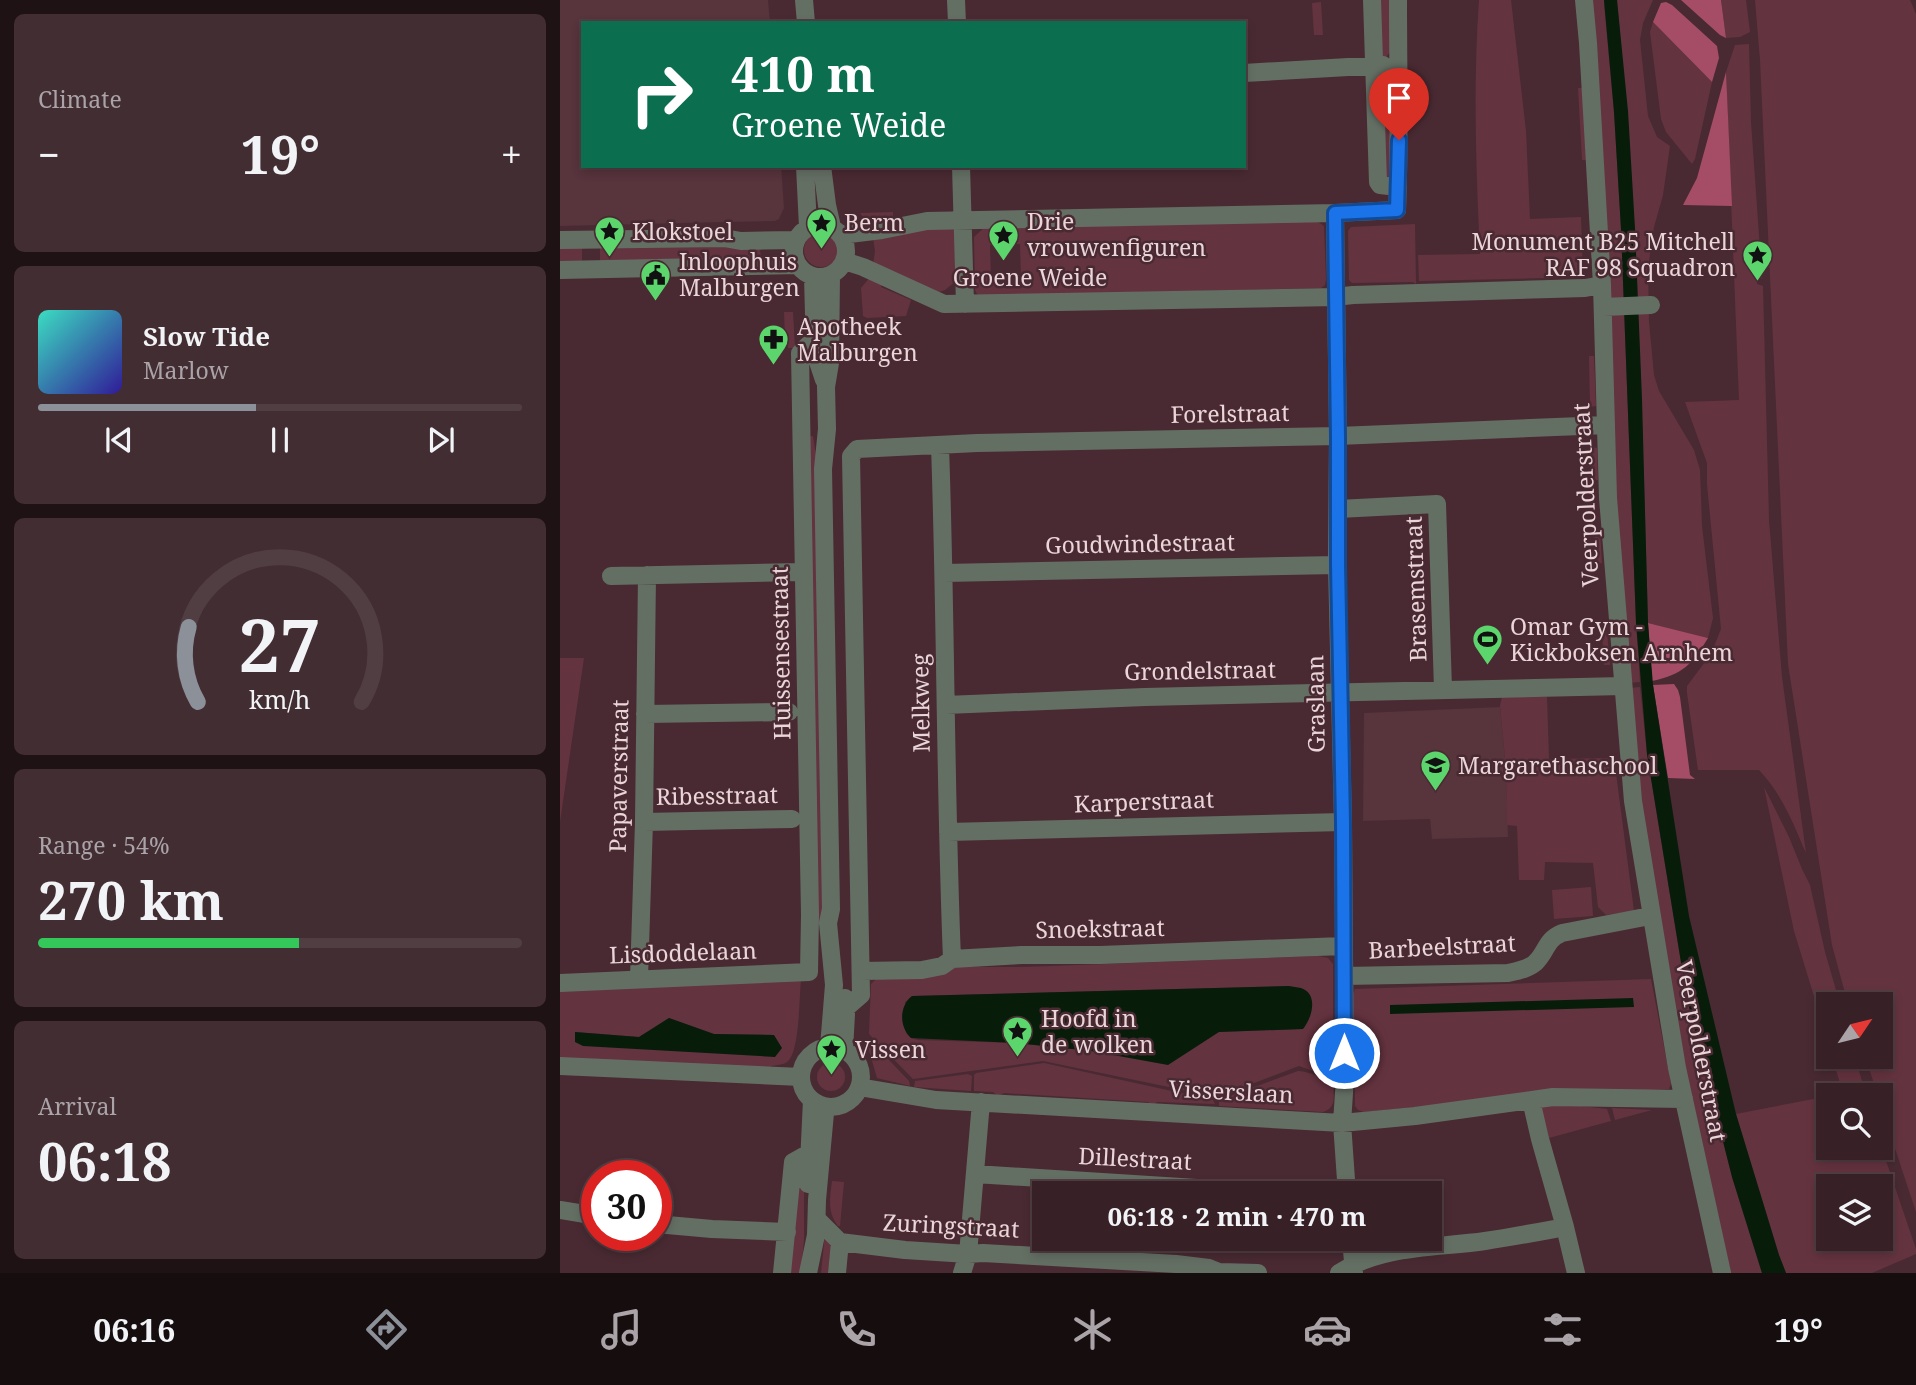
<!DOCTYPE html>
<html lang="en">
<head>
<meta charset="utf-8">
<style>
	:root { --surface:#372026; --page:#422d32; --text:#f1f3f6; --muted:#aaa3a7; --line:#513e43; --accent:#8c9099 }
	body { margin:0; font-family:"Noto Serif",serif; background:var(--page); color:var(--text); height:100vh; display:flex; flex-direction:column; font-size:26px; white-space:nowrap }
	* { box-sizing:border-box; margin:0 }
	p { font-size:23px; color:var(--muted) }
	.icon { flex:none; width:38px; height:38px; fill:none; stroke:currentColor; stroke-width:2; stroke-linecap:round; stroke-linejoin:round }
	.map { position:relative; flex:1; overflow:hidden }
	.sheet { display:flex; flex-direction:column; gap:14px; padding:14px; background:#1e1215; width:560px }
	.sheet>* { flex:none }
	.hud { position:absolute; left:21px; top:21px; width:665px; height:147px; border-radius:0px; box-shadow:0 4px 10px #0003,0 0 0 2px var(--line); background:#0b6e4f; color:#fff; overflow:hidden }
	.needle { width:46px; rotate:55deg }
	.controls { position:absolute; left:1256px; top:992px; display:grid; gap:14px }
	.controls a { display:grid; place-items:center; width:77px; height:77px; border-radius:0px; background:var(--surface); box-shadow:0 4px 10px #0003,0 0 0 2px var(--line); font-size:35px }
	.speed { position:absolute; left:21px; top:1160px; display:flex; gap:14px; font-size:35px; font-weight:700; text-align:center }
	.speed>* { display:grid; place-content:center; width:91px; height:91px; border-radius:50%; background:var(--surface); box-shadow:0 4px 10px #0003,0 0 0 2px var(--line); line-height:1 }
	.speed .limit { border:10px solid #d22; background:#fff; color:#111 }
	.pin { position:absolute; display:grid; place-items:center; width:60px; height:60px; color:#fff; margin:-72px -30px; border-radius:50% 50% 50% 0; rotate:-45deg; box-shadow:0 0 7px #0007 }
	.pin .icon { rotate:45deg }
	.me { position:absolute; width:77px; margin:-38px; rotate:0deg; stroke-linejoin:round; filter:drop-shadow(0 0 5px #0008) }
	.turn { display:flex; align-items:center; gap:24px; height:147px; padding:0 35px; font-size:32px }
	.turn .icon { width:91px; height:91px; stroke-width:2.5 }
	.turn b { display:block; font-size:49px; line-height:60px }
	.big { font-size:52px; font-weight:700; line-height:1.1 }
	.sheet .tile { flex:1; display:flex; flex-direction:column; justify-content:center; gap:10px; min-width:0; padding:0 24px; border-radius:10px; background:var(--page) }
	.sheet .dial { align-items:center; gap:0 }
	.dial svg { height:182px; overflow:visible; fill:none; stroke:var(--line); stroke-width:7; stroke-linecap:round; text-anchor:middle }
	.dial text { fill:var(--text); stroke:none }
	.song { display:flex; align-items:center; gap:21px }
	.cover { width:84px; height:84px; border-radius:10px; background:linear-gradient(135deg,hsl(170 70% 55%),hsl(250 70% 35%)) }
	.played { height:7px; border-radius:4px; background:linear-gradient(90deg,var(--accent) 45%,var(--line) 45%) }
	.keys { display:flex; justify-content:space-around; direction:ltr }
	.heat { display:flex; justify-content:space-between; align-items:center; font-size:38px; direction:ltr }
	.charge { height:10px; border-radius:5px; background:linear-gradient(90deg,#34c759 54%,var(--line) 0) }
	.trip { position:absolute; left:472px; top:1181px; width:410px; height:70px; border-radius:0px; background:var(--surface); box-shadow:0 4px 10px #0003,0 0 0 2px var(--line); font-weight:700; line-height:70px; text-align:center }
	.dock { display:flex; height:112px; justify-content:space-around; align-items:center; background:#160d0f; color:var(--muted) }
	.dock .icon { width:49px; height:49px }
	.dock .active { color:var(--accent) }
	.dock b { font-size:32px; color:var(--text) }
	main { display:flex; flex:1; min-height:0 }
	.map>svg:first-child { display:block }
</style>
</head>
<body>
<main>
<section class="sheet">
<div class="tile"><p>Climate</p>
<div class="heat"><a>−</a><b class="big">19°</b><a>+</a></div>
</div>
<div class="tile">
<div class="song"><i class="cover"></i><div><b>Slow Tide</b><p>Marlow</p></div></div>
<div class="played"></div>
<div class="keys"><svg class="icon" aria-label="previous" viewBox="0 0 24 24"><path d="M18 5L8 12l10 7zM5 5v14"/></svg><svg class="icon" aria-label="pause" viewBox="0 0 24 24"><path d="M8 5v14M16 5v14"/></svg><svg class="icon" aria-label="next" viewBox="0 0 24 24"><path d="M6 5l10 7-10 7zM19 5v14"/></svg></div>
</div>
<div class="tile dial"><svg viewBox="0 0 100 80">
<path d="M14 69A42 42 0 1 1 86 69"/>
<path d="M14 69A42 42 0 0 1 10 36" stroke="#8c9099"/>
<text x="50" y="56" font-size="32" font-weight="700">27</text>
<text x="50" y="72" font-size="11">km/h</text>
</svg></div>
<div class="tile"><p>Range · 54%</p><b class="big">270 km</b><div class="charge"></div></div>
<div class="tile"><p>Arrival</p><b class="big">06:18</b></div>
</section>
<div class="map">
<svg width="1356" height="1273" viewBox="0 0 1356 1273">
	<rect width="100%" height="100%" fill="#492a32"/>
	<path fill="#58343d" d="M0,0H208L210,23H23V166H221L224,208L219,219L215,221L164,222L0,226Z
		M940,707L946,768L948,837L872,839L870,819L803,821L804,713Z"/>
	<path fill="#643340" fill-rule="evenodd" d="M818,0H832V50L825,58L818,57Z
		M919,0H951L966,131L970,219L1021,217L1023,277L859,281L858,255L920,254C916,169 913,85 919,0Z
		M1030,0H1044V4L1054,112L1061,229L1076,623L1080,682L1068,683L1058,594Z
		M1057,0H1093L1083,23L1080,40L1088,116L1097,137L1110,146L1103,195L1094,227L1088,268L1089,322L1094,375L1099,391L1134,450L1140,470L1142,526L1153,618L1148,638L1088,623C1082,415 1077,207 1057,0Z
		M1161,0H1186L1190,32L1180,37L1166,38Z
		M1195,0H1350L1356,14V1212L1321,1106V1096L1318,1095L1305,1057H1321V1004H1288L1272,945L1228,664L1200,60Z
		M761,2L763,35H754L752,3Z
		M1093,22L1152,82L1135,159L1132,164L1106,132L1101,119L1090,32Z
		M1189,44L1191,122L1202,278L1197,279V284L1203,286L1209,520L1222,677L1246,853C1233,823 1222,794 1199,770H1138L1127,693V686L1151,654L1161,629L1147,484V463L1125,402L1179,400L1166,72L1175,45Z
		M823,81L831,84L834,182L822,183Z
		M1018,88H1023L1026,160H1022Z
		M333,212V217L314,220L310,226L300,213Z
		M754,219L764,226L766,279L765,285L761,288L421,296L417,294L415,290L414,237L426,226ZM460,244L461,278L431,279L430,245Z
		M855,224L856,284L853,282L792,283L789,280L788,231L791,227Z
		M365,227L393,229L396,234V281L385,290L379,292L313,266L315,251L313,237Z
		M244 250a17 17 0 1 1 34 0a17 17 0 1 1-34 0Z
		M141,242L202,249L200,250L202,261L40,265V244Z
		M22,244V266H0V245Z
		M311,276L322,283L321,287L351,300L346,316L307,318L303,316L301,288Z
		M224,312H233L235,348H228L227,339H225Z
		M1029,356H1034L1036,406L1030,407Z
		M253,436L257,462L264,923L262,927L258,923L247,437Z
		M1031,447L1037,448L1038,480H1031Z
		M1040,530L1042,563L1037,564L1034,531Z
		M1042,632H1047L1050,665H1044Z
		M0,658H24L0,822Z
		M1080,687L1087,754L1127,999L1172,1177L1202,1273H1170L1130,1093L1086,853L1069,688Z
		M942,697H987L989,759L1054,758L1074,911L1046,915L1038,907L1033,863L985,862L984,880H959L957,826L947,825L946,768L940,706Z
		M1204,787L1229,837L1242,869L1250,885L1265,952L1280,1004H1269V1045L1234,931Z
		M1031,887L1033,916L994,919L992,890Z
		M758,956L768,958L773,964V1076L769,1077L739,1066L657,1097L483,1061L353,1079L309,1034L311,984L316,979L394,967H464ZM729,986L743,1029L659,1032L531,1051L456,1043L358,1040L351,1038L346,1033L345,1002L353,996Z
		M1091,979L1111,1083L1109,1089L948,1098L804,1112L798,1110L795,1106L793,994L795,989Z
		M241,980C239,996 240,1053 227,1062C223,1065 216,1065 211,1066L210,1070L0,1060V986ZM109,1018L154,1034L214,1035L15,1042V1032L79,1037Z
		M309,1039L349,1081L350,1086L317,1078L308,1047Z
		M1272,1057H1295L1306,1095H1271L1283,1093Z
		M257 1077a14 14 0 1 1 28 0a14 14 0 1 1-28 0Z
		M484,1063L653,1100L655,1104L597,1102L592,1106L588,1102L444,1093L438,1096L433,1092L414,1091V1075L416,1073Z
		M738,1071C751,1071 761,1080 773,1080C773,1093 778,1107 763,1112L659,1106V1100Z
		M408,1074L412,1076L411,1091L354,1087L355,1081Z
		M1269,1096V1148H1321V1146L1356,1249V1254L1312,1273H1226L1219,1255L1176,1114ZM1269,1186H1321V1239H1269Z
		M995,1103L1047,1109L1051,1121L989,1138L980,1108L982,1105Z
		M1052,1108L1092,1110L1055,1120Z
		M244,1162V1240L241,1273H228L240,1168Z
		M272,1181L284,1182L280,1226H278C267,1212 270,1198 272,1181Z
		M265,1233L274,1250L270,1253L268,1273H261Z"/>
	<path fill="#a54d66" d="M1121,0H1161L1166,38L1160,35Z
		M1106,2L1112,5L1157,46L1159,58L1152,82L1093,22L1101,3Z
		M1166,72L1172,206L1123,205L1137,178Z
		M1088,623L1148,638C1132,664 1124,674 1092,681Z
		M1114,684L1118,690L1120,697L1130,775L1135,779L1108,778L1093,685Z"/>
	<path fill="#071d0a" d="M1044,0H1057L1068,111L1075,228L1082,399L1088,623L1093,685L1129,916L1176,1114L1219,1255L1226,1273H1202L1172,1177L1127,999L1087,754L1076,623L1061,229L1054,112Z
		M729,986C733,987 737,987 741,988C759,994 752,1018 743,1029L659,1032L608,1065L531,1051L456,1043L351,1038C339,1027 339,1006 352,996Z
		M1073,998L1074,1007L830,1014V1005Z
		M109,1018L154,1034L214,1035L222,1048L215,1057L23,1046L15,1042V1032L79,1037Z"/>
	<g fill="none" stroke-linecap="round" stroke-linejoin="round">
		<path stroke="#646f64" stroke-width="18" d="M244,0L246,23
			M396,0L397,23
			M812,0L818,182L820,185L838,187
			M1024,0L1028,43L1042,285L1048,498L1073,801L1117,1068L1162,1273
			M684,73L823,65
			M245,166L248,227
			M262,166L267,205L272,227
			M401,166L405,304
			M775,213L778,436L777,565L783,822L785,1078L782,1123L787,1194
			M234 251a26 26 0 1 1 52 0a26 26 0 1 1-52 0Z
			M281,235L322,230L367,221L775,213L837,210C840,140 838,70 838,0
			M0,240L164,238L181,241L236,240
			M284,261L303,267L384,304L775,297L793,295L1025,288L1042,285
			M0,270L238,265
			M253,276L255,353L264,380
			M1043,307L1091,305
			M380,446C386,617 385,788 392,959
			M778,509L877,504L883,689
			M384,573L777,565
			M51,576L243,572
			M386,705L585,697L1063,686
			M85,714L229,712
			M84,822L232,819
			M388,832L783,822
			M301,971L362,970L382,966L392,959L462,955H540L783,946
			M784,976L948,973C957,971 968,969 975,963C987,952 985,940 1002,933L1090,916
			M79,978L84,822L87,575
			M0,983L249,972L250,915L240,353L255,338
			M286,1008L301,995L291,456L297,449L417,443L778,436L1046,425
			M269,1047L274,985L268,923L271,909L263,469L267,429L266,387L270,363L271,275
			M241 1077a30 30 0 1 1 60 0a30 30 0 1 1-60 0Z
			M284,1050L286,1014L285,998
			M0,1066L241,1077
			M299,1087L376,1100L782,1123L855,1116L993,1097L1124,1099
			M971,1100L980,1139L1005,1227L1016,1273
			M415,1174L733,1194
			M248,1184L252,1100
			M0,1210L37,1216
			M257,1219L280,1242L345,1250L408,1254L423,1253L616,1264L649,1268L659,1272L698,1273
			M96,1224L152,1229L227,1232
			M791,1239L794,1273
			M222,1273L233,1162L249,1153
			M248,1273L256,1235L257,1200L265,1113L267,1107
			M277,1273L280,1242
			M402,1273L408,1254L421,1102
			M779,1273C821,1245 876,1248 925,1241C952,1237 978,1232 1005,1227"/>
	</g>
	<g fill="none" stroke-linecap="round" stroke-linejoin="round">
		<defs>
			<path id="route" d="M784,1053L783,822L778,565V436L775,213L837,210L839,140"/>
		</defs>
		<use href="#route" stroke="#114b97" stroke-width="18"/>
		<use href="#route" stroke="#1a73e8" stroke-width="12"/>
	</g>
	<defs>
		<symbol id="sight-pin" viewBox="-11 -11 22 30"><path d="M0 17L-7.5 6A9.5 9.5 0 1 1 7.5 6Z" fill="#5cd56d" stroke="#492a32"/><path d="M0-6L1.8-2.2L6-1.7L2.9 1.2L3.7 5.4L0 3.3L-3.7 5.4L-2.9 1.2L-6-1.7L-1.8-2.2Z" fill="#111"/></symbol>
		<symbol id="civic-pin" viewBox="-11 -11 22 30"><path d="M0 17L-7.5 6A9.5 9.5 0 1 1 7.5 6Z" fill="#5cd56d" stroke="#492a32"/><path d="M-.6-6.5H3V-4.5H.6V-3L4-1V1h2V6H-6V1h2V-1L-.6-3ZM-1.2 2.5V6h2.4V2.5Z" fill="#111"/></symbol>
		<symbol id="pharmacy-pin" viewBox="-11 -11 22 30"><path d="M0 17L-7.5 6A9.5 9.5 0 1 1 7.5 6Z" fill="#5cd56d" stroke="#492a32"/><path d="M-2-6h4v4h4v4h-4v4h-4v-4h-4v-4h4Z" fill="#111"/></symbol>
		<symbol id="stadium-pin" viewBox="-11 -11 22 30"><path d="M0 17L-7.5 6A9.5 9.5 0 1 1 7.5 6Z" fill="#5cd56d" stroke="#492a32"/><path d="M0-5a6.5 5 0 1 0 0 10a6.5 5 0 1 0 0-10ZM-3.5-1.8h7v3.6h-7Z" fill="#111"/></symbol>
		<symbol id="school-pin" viewBox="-11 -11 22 30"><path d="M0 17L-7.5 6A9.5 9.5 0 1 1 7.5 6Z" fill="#5cd56d" stroke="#492a32"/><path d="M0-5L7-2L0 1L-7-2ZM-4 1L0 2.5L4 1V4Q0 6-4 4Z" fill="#111"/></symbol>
	</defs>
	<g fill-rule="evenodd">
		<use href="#sight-pin" x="244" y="206" width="35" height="47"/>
		<use href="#sight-pin" x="32" y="214" width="35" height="47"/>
		<use href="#sight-pin" x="426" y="218" width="35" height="47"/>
		<use href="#sight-pin" x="1180" y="238" width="35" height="47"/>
		<use href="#civic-pin" x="78" y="258" width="35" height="47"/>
		<use href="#pharmacy-pin" x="196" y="322" width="35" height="47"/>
		<use href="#stadium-pin" x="910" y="622" width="35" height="47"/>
		<use href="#school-pin" x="858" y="748" width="35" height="47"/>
		<use href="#sight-pin" x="440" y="1014" width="35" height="47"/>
		<use href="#sight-pin" x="254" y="1032" width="35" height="47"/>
	</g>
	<g text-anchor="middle" stroke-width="5" stroke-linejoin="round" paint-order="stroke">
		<g font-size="23" fill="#ead5d9" stroke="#492a32" text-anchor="start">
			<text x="467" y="230">Drie<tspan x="467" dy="26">vrouwenfiguren</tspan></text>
			<text x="284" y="231">Berm</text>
			<text x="72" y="240">Klokstoel</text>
			<text x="1175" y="250" text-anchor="end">Monument B25 Mitchell<tspan x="1175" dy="26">RAF 98 Squadron</tspan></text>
			<text x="119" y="270">Inloophuis<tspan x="119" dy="26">Malburgen</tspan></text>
			<text x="237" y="335">Apotheek<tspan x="237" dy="26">Malburgen</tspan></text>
			<text x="950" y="635">Omar Gym -<tspan x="950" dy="26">Kickboksen Arnhem</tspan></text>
			<text x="898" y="774">Margarethaschool</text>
			<text x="481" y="1027">Hoofd in<tspan x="481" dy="26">de wolken</tspan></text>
			<text x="295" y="1058">Vissen</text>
		</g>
		<g font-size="23" fill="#ead5d9" stroke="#492a32">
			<text x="470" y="286">Groene Weide</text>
			<text transform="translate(670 414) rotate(-1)" y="8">Forelstraat</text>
			<text transform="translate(1026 495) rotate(-93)" y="8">Veerpolderstraat</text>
			<text transform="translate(580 544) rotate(-1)" y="8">Goudwindestraat</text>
			<text transform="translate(856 589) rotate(-92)" y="8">Brasemstraat</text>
			<text transform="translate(221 653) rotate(-91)" y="8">Huissensestraat</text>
			<text transform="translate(640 671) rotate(-1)" y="8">Grondelstraat</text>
			<text transform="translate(361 703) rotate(-91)" y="8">Melkweg</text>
			<text transform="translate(756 704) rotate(-91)" y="8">Graslaan</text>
			<text transform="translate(59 776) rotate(-89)" y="8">Papaverstraat</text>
			<text transform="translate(157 796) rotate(-1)" y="8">Ribesstraat</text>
			<text transform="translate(584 802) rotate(-2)" y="8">Karperstraat</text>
			<text transform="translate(540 929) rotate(-1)" y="8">Snoekstraat</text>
			<text transform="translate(882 947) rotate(-3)" y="8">Barbeelstraat</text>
			<text transform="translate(123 953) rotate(-2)" y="8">Lisdoddelaan</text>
			<text transform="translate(1141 1051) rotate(79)" y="8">Veerpolderstraat</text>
			<text transform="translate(671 1092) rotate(3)" y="8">Visserslaan</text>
			<text transform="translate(575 1159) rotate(3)" y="8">Dillestraat</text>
			<text transform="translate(391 1226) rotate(3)" y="8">Zuringstraat</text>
		</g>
	</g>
</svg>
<div class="controls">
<a><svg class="needle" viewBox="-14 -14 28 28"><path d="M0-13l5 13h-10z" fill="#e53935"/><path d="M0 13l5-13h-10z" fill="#aaa3a7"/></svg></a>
<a><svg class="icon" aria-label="search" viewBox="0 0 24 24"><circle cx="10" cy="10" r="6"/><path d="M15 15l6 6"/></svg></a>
<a><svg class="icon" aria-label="layers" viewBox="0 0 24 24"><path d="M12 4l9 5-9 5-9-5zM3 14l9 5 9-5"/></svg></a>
</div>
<div class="speed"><div class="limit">30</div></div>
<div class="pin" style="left:839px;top:140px;background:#d93025"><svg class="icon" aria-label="arrive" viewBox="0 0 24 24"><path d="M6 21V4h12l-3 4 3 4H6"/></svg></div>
<svg class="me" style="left:784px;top:1053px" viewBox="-20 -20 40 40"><circle r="17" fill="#1a73e8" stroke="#fff" stroke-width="3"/><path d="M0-11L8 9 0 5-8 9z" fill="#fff"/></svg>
<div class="trip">06:18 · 2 min · 470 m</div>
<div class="hud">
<div class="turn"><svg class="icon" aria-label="right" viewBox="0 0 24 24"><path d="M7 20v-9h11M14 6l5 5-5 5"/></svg><div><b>410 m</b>Groene Weide</div></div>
</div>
</div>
</main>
<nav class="dock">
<b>06:16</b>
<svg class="icon active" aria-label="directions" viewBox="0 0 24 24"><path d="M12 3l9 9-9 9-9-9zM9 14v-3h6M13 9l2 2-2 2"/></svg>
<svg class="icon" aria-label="music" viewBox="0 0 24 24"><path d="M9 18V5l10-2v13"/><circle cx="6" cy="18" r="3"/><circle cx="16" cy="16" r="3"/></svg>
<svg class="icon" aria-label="phone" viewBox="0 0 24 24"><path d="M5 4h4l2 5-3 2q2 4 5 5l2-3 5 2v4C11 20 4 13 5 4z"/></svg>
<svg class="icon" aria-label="climate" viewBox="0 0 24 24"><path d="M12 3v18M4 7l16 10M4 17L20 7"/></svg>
<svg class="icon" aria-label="car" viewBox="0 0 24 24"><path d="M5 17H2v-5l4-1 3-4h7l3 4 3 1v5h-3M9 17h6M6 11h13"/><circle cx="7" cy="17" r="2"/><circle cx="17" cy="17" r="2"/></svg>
<svg class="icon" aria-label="filters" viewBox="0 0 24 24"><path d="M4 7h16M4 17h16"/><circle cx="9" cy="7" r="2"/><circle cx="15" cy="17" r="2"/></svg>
<b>19°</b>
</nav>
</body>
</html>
